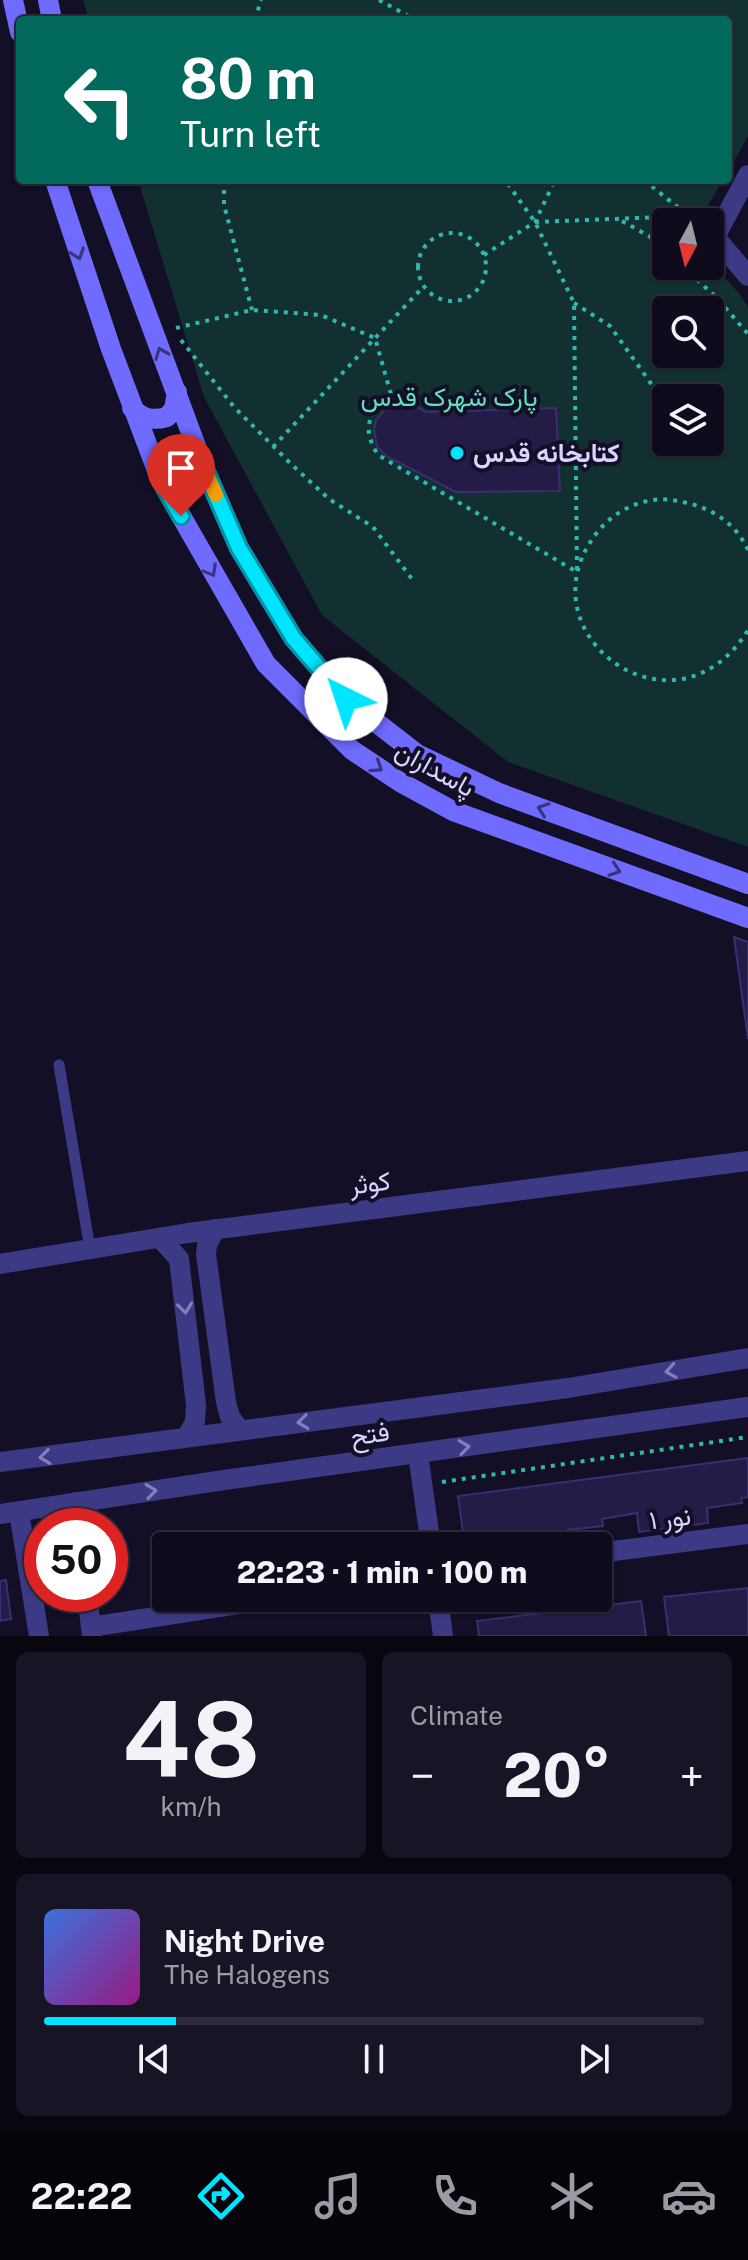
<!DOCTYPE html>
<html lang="en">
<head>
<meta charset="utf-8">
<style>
	:root { --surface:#0e0b1c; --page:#171425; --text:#f1f3f6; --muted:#9b9ba3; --line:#2e2b3b; --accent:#00e5ff }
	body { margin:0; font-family:"Public Sans",Vazirmatn,sans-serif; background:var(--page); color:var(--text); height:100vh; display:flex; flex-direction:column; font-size:30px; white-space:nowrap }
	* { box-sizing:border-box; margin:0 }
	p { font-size:26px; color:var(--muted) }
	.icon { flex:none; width:44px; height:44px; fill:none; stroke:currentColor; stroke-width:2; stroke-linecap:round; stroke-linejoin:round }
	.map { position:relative; height:1636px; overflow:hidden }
	.side { display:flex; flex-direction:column; gap:16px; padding:16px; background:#08060f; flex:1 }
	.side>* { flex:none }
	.guide { position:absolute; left:16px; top:16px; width:716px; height:168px; border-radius:8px; box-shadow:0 2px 6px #0004,0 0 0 2px var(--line); background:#00695c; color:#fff; overflow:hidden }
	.needle { width:52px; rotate:187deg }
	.buttons { position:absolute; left:652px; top:208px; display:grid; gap:16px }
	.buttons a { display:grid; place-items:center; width:72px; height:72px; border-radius:8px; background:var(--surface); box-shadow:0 2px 6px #0004,0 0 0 2px var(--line); font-size:40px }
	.speed { position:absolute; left:24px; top:1508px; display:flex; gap:16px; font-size:40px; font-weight:700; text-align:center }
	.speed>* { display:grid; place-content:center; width:104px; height:104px; border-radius:50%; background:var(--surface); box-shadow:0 2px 6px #0004,0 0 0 2px var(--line); line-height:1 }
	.speed .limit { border:12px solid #d22; background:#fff; color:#111 }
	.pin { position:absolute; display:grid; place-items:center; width:68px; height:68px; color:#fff; margin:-82px -34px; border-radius:50% 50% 50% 0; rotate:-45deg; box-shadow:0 0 8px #0007 }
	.pin .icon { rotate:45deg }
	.me { position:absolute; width:88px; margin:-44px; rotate:319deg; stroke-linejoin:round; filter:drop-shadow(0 0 6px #0008) }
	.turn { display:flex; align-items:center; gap:28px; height:168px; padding:0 32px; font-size:36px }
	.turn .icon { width:104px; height:104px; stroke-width:2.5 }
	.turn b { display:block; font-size:56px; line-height:68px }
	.big { font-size:60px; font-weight:800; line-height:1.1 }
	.side .widget { flex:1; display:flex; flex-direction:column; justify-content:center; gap:12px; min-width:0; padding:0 28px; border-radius:12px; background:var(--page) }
	.side .dial { align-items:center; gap:0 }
	.dial b { font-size:104px; line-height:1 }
	.song { display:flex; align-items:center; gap:24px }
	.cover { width:96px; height:96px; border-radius:12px; background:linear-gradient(135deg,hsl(220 70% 55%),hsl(310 70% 35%)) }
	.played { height:8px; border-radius:4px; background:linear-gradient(90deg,var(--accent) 20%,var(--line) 20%) }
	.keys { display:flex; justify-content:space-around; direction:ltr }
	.heat { display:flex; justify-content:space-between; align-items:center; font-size:44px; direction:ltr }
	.side .tiles { flex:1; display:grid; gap:16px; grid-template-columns:1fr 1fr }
	.widget:last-child { grid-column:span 2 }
	.trip { position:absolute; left:152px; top:1532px; width:460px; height:80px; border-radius:8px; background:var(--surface); box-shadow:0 2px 6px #0004,0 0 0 2px var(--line); font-weight:800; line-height:80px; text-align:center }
	.tab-bar { display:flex; height:128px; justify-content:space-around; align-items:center; background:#06040b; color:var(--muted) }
	.tab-bar .icon { width:56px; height:56px }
	.tab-bar .active { color:var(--accent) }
	.tab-bar b { font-size:36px; color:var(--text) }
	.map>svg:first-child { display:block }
</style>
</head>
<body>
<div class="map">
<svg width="748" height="1636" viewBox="0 0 748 1636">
	<rect width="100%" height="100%" fill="#130f26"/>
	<path fill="#12302f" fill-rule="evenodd" d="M83,0H748V136L728,172V20H89Z
		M138,180H723L698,222H666V266H710V261L738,292L748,307V847L508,762L322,615L204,397ZM666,310H710V354H666ZM666,398H710V442H666Z"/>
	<path fill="#241b47" stroke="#3b2d73" stroke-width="2" d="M407,402L426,412L556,408L560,491L456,492L386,456L377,446L374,430L376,420L389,405Z
		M734,937L748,942V1039Z
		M748,1458V1497L741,1498L742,1503L707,1508L708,1523L639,1532L637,1513L602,1519L603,1526L568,1530L570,1545L499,1546L498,1536L464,1540L458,1496Z
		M6,1580L11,1619L0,1621V1581Z
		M748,1588V1636H669L664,1597Z
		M641,1601L646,1636H479L477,1621Z"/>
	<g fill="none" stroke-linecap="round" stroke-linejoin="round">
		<path stroke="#2fb8b0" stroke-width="4" stroke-dasharray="4 6" stroke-linecap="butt" d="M379,0L416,20
			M255,20L261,0
			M224,180V205L252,310
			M644,180L696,222
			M622,221L649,236L666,251
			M535,222L689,216
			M418 267a34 34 0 1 1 68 0a34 34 0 1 1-68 0Z
			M484,255L535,222L555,180
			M682,266L717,298L748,334
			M574,303L610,326L657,392
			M176,328L252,310L321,315L375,338L392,398C365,413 363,431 378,455L577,572L574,303L535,222L505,180
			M181,340L234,407L290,463L329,499L373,527L415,583
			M273,447L423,287
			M748,550C733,518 704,504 671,500C646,496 616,510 600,529C514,630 674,750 748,630
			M442,1482L748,1437"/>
		<path stroke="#3d3a85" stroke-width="11" d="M59,1065L90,1249"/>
		<path stroke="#3d3a85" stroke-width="20" d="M215,1229L207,1245L206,1254L226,1402L230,1417L240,1430
			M160,1238L179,1259L196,1405L195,1422L187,1437
			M0,1264L188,1233L748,1161
			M418,1454L431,1546
			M598,1553L748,1534
			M438,1598L443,1636
			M91,1627L277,1598"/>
		<path stroke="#3d3a85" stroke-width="20" d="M748,175L715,237L748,276
			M0,1462L568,1388L748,1358
			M76,1502L79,1526
			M19,1512L39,1636
			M0,1514L224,1480L748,1407
			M87,1594L92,1636"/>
		<path stroke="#6f6bff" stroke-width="20" d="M13,0L20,32
			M48,0L52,20
			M55,180L111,349L161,481L266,664L352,750L400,782L453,811L748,918
			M97,180L203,465L239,548L294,639L346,699L417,754L499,793L748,884
			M132,408C143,419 152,421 167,417L174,409L177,392
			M161,481C167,460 184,460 203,465"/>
	</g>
	<defs><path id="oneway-chevron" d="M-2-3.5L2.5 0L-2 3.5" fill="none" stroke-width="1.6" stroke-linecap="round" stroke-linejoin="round" transform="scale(2)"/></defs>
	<g stroke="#38347d">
		<use href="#oneway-chevron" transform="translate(78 254) rotate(71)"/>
		<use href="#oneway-chevron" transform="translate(161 353) rotate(-112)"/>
		<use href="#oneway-chevron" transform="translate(211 571) rotate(61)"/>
		<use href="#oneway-chevron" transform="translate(377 767) rotate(34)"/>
		<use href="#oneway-chevron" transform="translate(543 809) rotate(-160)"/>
		<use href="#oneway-chevron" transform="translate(615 870) rotate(19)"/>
	</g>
	<g stroke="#837fbc">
		<use href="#oneway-chevron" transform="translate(185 1308) rotate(83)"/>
		<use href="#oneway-chevron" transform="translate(671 1371) rotate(171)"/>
		<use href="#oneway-chevron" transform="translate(303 1422) rotate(173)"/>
		<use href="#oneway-chevron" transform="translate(464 1447) rotate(-8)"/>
		<use href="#oneway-chevron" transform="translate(45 1457) rotate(173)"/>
		<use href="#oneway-chevron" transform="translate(151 1491) rotate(-8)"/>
	</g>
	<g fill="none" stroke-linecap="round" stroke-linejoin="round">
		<defs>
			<path id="route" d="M181,516L161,481L164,471L180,462L203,465L239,548L294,639L346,699"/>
		</defs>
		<use href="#route" stroke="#0095a6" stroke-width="20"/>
		<use href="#route" stroke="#00e5ff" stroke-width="14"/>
		<path stroke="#f59e0b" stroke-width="14" d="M165,470L180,462L203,465L216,495"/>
	</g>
	<circle fill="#00e5ff" stroke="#130f26" stroke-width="3" cx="457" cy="453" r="8"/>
	<g text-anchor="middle" stroke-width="8" stroke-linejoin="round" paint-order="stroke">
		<g font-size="26" fill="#5fe0c0" stroke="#130f26">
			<text x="449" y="406">پارک شهرک قدس</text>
		</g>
		<g font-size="26" font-weight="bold" fill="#d9d4ff" stroke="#130f26" text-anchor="start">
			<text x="473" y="462">کتابخانه قدس</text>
		</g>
		<g font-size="26" fill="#d9d4ff" stroke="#130f26">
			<text transform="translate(435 769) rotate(29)" y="9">پاسداران</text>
			<text transform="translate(370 1183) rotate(-7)" y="9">کوثر</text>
			<text transform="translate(370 1434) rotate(-8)" y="9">فتح</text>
			<text transform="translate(670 1518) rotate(-7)" y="9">نور ۱</text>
		</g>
	</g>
</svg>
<div class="buttons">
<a><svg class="needle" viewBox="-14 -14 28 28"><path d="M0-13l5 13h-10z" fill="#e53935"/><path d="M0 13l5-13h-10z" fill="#9b9ba3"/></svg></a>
<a><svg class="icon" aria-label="search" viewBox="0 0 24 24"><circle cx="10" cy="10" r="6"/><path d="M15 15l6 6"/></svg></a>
<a><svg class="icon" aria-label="layers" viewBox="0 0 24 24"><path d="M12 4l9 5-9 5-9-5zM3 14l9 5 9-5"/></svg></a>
</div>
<div class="speed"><div class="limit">50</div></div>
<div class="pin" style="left:181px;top:516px;background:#d93025"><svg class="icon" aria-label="arrive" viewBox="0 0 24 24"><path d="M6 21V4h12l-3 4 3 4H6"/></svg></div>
<svg class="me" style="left:346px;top:699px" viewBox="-20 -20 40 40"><circle r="19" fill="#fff"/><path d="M0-13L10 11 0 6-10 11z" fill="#00e5ff"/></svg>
<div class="trip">22:23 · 1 min · 100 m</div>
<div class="guide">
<div class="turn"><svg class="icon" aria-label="left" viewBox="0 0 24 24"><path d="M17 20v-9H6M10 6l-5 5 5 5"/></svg><div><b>80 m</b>Turn left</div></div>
</div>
</div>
<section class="side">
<div class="tiles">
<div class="widget dial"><b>48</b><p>km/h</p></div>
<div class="widget"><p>Climate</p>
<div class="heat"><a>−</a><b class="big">20°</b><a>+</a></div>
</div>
<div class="widget">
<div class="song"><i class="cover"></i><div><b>Night Drive</b><p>The Halogens</p></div></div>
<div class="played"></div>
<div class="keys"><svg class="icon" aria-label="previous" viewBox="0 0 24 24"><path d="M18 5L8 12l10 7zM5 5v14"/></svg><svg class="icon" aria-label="pause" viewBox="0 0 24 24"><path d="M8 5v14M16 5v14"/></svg><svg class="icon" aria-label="next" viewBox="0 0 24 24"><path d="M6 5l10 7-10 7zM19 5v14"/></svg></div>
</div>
</div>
</section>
<nav class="tab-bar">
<b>22:22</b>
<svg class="icon active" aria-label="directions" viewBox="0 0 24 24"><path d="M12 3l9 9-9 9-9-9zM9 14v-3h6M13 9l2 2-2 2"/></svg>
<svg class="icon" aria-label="music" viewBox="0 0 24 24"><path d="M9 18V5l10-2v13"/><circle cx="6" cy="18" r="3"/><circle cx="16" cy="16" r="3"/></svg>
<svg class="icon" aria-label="phone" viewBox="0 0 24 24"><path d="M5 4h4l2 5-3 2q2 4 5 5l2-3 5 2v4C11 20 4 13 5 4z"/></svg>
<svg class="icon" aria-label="climate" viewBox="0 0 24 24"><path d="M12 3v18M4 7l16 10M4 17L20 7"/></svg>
<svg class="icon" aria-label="car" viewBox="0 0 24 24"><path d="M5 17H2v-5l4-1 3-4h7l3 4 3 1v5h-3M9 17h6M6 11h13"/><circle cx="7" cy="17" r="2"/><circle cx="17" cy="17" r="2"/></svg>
</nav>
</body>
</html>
